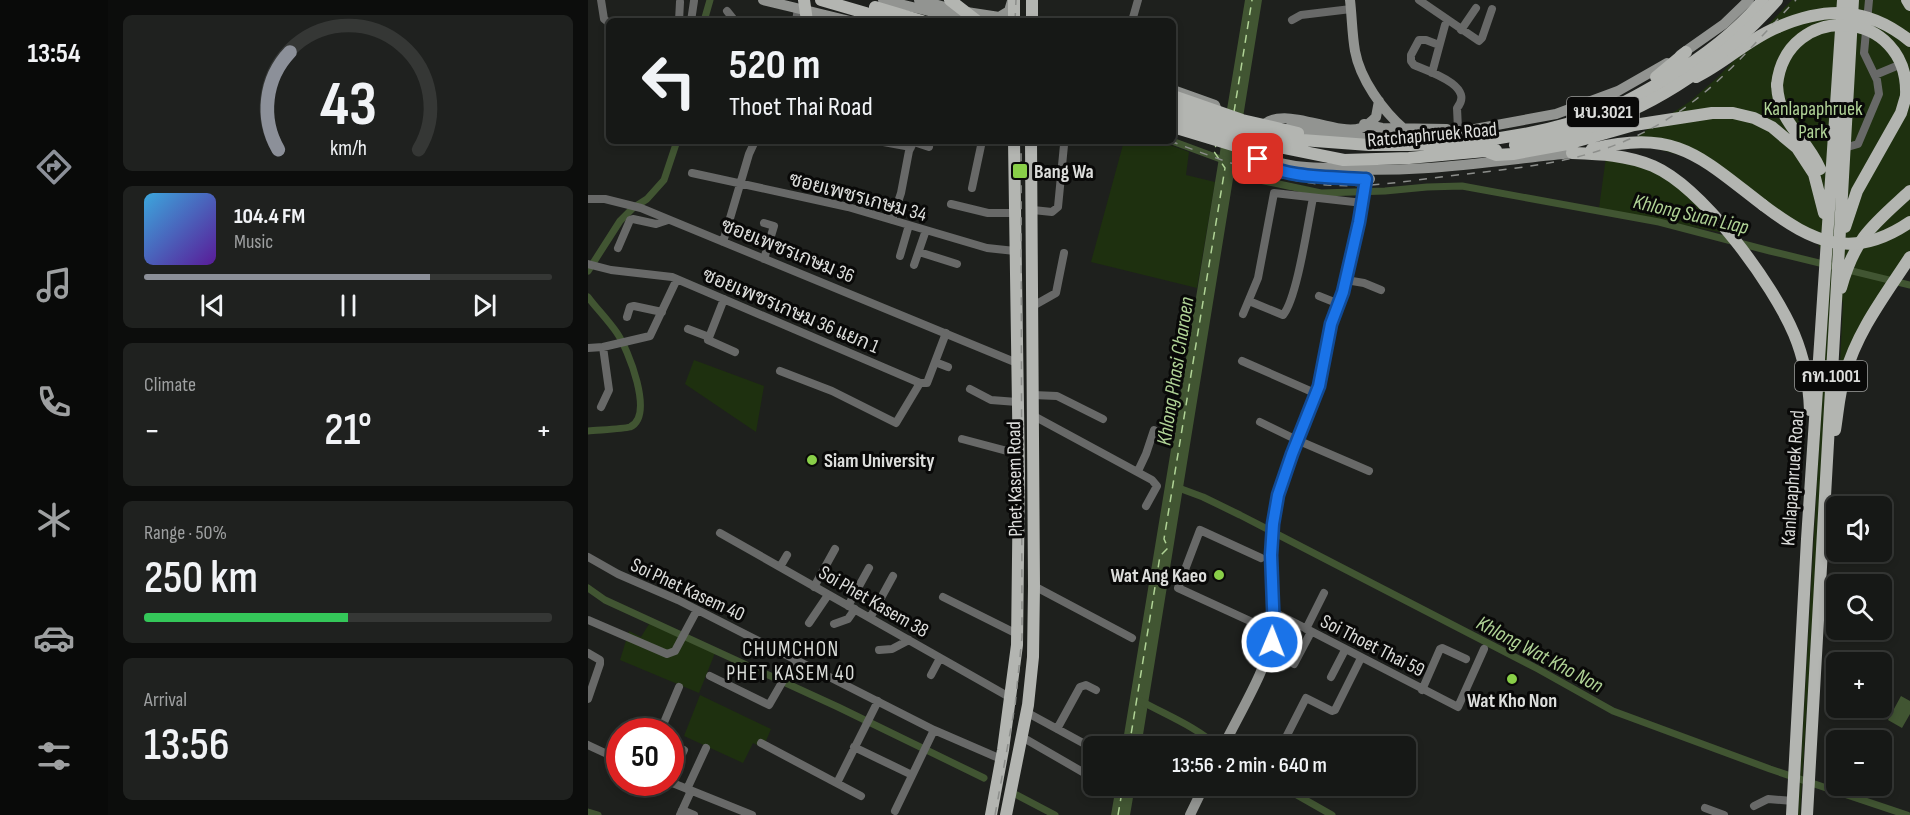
<!DOCTYPE html>
<html lang="en">
<head>
<meta charset="utf-8">
<style>
	:root { --surface:#161816; --page:#1f211f; --text:#f1f3f6; --muted:#9ea0a1; --line:#353735; --accent:#8c9099 }
	body { margin:0; font-family:"Sofia Sans Condensed",Sarabun,sans-serif; background:var(--page); color:var(--text); height:100vh; display:flex; flex-direction:column; font-size:22px; white-space:nowrap }
	* { box-sizing:border-box; margin:0 }
	p { font-size:20px; color:var(--muted) }
	.icon { flex:none; width:33px; height:33px; fill:none; stroke:currentColor; stroke-width:2; stroke-linecap:round; stroke-linejoin:round }
	.map { position:relative; flex:1; overflow:hidden }
	.side { display:flex; flex-direction:column; gap:15px; padding:15px; background:#0c0d0c; width:480px }
	.side>* { flex:none }
	.guide { position:absolute; left:18px; top:18px; width:570px; height:126px; border-radius:9px; box-shadow:0 3px 9px #0003,0 0 0 2px var(--line); background:#161816; color:var(--text); overflow:hidden }
	.fabs { position:absolute; left:1238px; top:496px; display:grid; gap:12px }
	.fabs a { display:grid; place-items:center; width:66px; height:66px; border-radius:9px; background:var(--surface); box-shadow:0 3px 9px #0003,0 0 0 2px var(--line); font-size:30px }
	.speed { position:absolute; left:18px; top:718px; display:flex; gap:12px; font-size:30px; font-weight:700; text-align:center }
	.speed>* { display:grid; place-content:center; width:78px; height:78px; border-radius:50%; background:var(--surface); box-shadow:0 3px 9px #0003,0 0 0 2px var(--line); line-height:1 }
	.speed .limit { border:9px solid #d22; background:#fff; color:#111 }
	.pin { position:absolute; display:grid; place-items:center; width:51px; height:51px; color:#fff; margin:-26px; border-radius:12px; box-shadow:0 3px 9px #0006 }
	.me { position:absolute; width:66px; margin:-33px; rotate:1deg; stroke-linejoin:round; filter:drop-shadow(0 0 4px #0008) }
	.turn { display:flex; align-items:center; gap:21px; height:126px; padding:0 24px; font-size:27px }
	.turn .icon { width:78px; height:78px; stroke-width:2.5 }
	.turn b { display:block; font-size:42px; line-height:51px }
	.big { font-size:45px; font-weight:600; line-height:1.1 }
	.side .card { flex:1; display:flex; flex-direction:column; justify-content:center; gap:9px; min-width:0; padding:0 21px; border-radius:9px; background:var(--page) }
	.side .dial { align-items:center; gap:0 }
	.dial svg { height:156px; overflow:visible; fill:none; stroke:var(--line); stroke-width:7; stroke-linecap:round; text-anchor:middle }
	.dial text { fill:var(--text); stroke:none }
	.song { display:flex; align-items:center; gap:18px }
	.cover { width:72px; height:72px; border-radius:9px; background:linear-gradient(135deg,hsl(200 70% 55%),hsl(270 70% 35%)) }
	.played { height:6px; border-radius:3px; background:linear-gradient(90deg,var(--accent) 70%,var(--line) 70%) }
	.keys { display:flex; justify-content:space-around; direction:ltr }
	.heat { display:flex; justify-content:space-between; align-items:center; font-size:33px; direction:ltr }
	.charge { height:9px; border-radius:4px; background:linear-gradient(90deg,#34c759 50%,var(--line) 0) }
	.trip { position:absolute; left:495px; top:736px; width:333px; height:60px; border-radius:9px; background:var(--surface); box-shadow:0 3px 9px #0003,0 0 0 2px var(--line); font-weight:600; line-height:60px; text-align:center }
	main { display:flex; flex:1; min-height:0 }
	.menu { display:flex; flex-direction:column; width:108px; justify-content:space-around; align-items:center; background:#090a09; color:var(--muted) }
	.menu .icon { width:42px; height:42px }
	.menu .on { color:var(--accent) }
	.menu b { font-size:27px; color:var(--text) }
	.map>svg:first-child { display:block }
</style>
</head>
<body>
<main>
<nav class="menu">
<b>13:54</b>
<svg class="icon on" aria-label="directions" viewBox="0 0 24 24"><path d="M12 3l9 9-9 9-9-9zM9 14v-3h6M13 9l2 2-2 2"/></svg>
<svg class="icon" aria-label="music" viewBox="0 0 24 24"><path d="M9 18V5l10-2v13"/><circle cx="6" cy="18" r="3"/><circle cx="16" cy="16" r="3"/></svg>
<svg class="icon" aria-label="phone" viewBox="0 0 24 24"><path d="M5 4h4l2 5-3 2q2 4 5 5l2-3 5 2v4C11 20 4 13 5 4z"/></svg>
<svg class="icon" aria-label="climate" viewBox="0 0 24 24"><path d="M12 3v18M4 7l16 10M4 17L20 7"/></svg>
<svg class="icon" aria-label="car" viewBox="0 0 24 24"><path d="M5 17H2v-5l4-1 3-4h7l3 4 3 1v5h-3M9 17h6M6 11h13"/><circle cx="7" cy="17" r="2"/><circle cx="17" cy="17" r="2"/></svg>
<svg class="icon" aria-label="filters" viewBox="0 0 24 24"><path d="M4 7h16M4 17h16"/><circle cx="9" cy="7" r="2"/><circle cx="15" cy="17" r="2"/></svg>
</nav>
<section class="side">
<div class="card dial"><svg viewBox="0 0 100 80">
<path d="M14 69A42 42 0 1 1 86 69"/>
<path d="M14 69A42 42 0 0 1 20 19" stroke="#8c9099"/>
<text x="50" y="56" font-size="32" font-weight="700">43</text>
<text x="50" y="72" font-size="11">km/h</text>
</svg></div>
<div class="card">
<div class="song"><i class="cover"></i><div><b>104.4 FM</b><p>Music</p></div></div>
<div class="played"></div>
<div class="keys"><svg class="icon" aria-label="previous" viewBox="0 0 24 24"><path d="M18 5L8 12l10 7zM5 5v14"/></svg><svg class="icon" aria-label="pause" viewBox="0 0 24 24"><path d="M8 5v14M16 5v14"/></svg><svg class="icon" aria-label="next" viewBox="0 0 24 24"><path d="M6 5l10 7-10 7zM19 5v14"/></svg></div>
</div>
<div class="card"><p>Climate</p>
<div class="heat"><a>−</a><b class="big">21°</b><a>+</a></div>
</div>
<div class="card"><p>Range · 50%</p><b class="big">250 km</b><div class="charge"></div></div>
<div class="card"><p>Arrival</p><b class="big">13:56</b></div>
</section>
<div class="map">
<svg width="1322" height="815" viewBox="0 0 1322 815">
	<rect width="100%" height="100%" fill="#1e201d"/>
	<path fill="#1e300f" d="M1204,0H1322V257L1251,385L1255,303L1246,282L1212,815H1210L1241,271L1228,238L1115,162L1042,141L1101,102L1129,78Z
		M536,141H571L601,152L598,175L627,182L609,288L503,262Z
		M1018,157L1046,163L1087,181L1136,233L1011,208Z
		M106,360L176,386L168,432L97,384Z
		M61,624L127,653L111,693L32,660L41,631L53,637Z
		M112,695L183,729L175,748L165,743L155,763L96,736Z"/>
	<path fill="#415532" d="M657,0H674L553,747H534Z
		M1313,696L1322,701V714L1314,728L1300,720Z
		M528,786H547L542,815H523Z"/>
	<g fill="none" stroke-linecap="round" stroke-linejoin="round">
		<path stroke="#415532" stroke-width="7" d="M116,21L122,0
			M584,141L638,161
			M639,173L733,193L797,191L839,187L874,186L1071,222L1182,251L1322,285
			M0,271L32,221L45,208L59,199L76,180L89,141
			M0,297C9,309 20,320 29,333C40,349 67,416 42,427C35,429 9,430 0,431
			M588,487L615,497L652,515L950,669L1025,711L1182,769L1319,815
			M0,588L17,600L250,707L396,778
			M553,701C578,715 609,727 630,747
			M693,786L744,815
			M429,795L467,815
			M0,812L10,815"/>
		<path stroke="#b0d396" stroke-width="1.5" stroke-dasharray="8 6" stroke-linecap="butt" d="M646,112L664,0
			M541,747L572,556L580,548L576,539L637,168L625,150L628,146
			M530,815L535,786"/>
		<path stroke="#686968" stroke-width="8" d="M13,0L16,19L21,23
			M831,0L891,41L894,38L904,9
			M139,11L147,21
			M704,20L713,15L763,9
			M91,21L92,2
			M103,21L106,1
			M208,21L210,8
			M544,21L550,0
			M873,30L888,8
			M851,45L838,40H831L823,55V61L826,65C840,71 888,86 869,108L870,129
			M844,73L857,25
			M1287,75L1311,65
			M290,141L323,147
			M326,142L341,147
			M1256,148L1270,144L1291,94L1289,80L1276,53L1281,0
			M104,173L260,207L399,248L427,251
			M384,188L394,141
			M0,199H17L53,208L429,363
			M363,204L400,213H427
			M445,210L464,212L470,207L476,145
			M304,220L313,193L321,151L326,141
			M135,242L161,154L167,141
			M30,248L42,220L45,219L68,224L80,220
			M331,252L369,264
			M312,256L321,225
			M176,259L186,226L176,223
			M0,264L23,270L84,277L332,383H339L358,333
			M326,265L338,230
			M758,280L776,283L793,290
			M731,296L751,304
			M136,299L120,340L147,352
			M661,301L695,315C709,299 720,222 725,198
			M445,306L468,293L476,253
			M655,314L670,278L686,193L775,203
			M39,317L42,307L46,306L74,312
			M100,329L121,337
			M0,348L15,347L62,336L89,279
			M654,361L729,394
			M347,362L360,367
			M192,371L244,391L308,423L332,383
			M382,389L403,400L429,402
			M445,395L469,396L515,419
			M13,407L21,390L15,347
			M444,415L564,480L569,486L558,506
			M672,422L709,440L781,471
			M374,439L430,454
			M550,471L558,454L566,430
			M132,533L423,698
			M0,557L30,574L90,600L346,730L413,759
			M673,558L612,530L590,588L686,632
			M192,567L199,555
			M446,586L544,638
			M226,587L247,549
			M355,597L429,634
			M260,606L281,568
			M684,611L870,707L896,649
			M282,618L305,576
			M0,620L79,654L87,651L109,610
			M221,623L240,595
			M246,624L260,619L267,609
			M718,629L736,593
			M291,650L304,649L321,640
			M0,653L12,660V664L0,699
			M706,664L723,632
			M343,675L352,658
			M122,676L181,705L196,679L209,660
			M743,677L757,650
			M834,690L852,649L854,648L878,659
			M438,712L506,749
			M469,729L492,687L498,685L508,690
			M72,732L91,687
			M434,737L505,778
			M173,743L273,796
			M0,745L32,760
			M266,747L324,775
			M693,747L718,698L744,711L747,710L773,658
			M82,779L96,750
			M82,782L164,815
			M249,783L290,701
			M99,789L118,748
			M1166,806L1180,799L1205,801
			M1117,808L1136,815
			M94,810L106,815
			M307,811L346,730
			M92,815L103,791"/>
		<path stroke="#929491" stroke-width="10" d="M175,0L262,21
			M295,0L382,21
			M331,0L372,11L411,17L421,11L424,1
			M762,0C764,17 764,34 767,51C772,79 795,111 816,129
			M1092,55L1136,24L1161,0
			M585,90L627,105L630,113
			M776,124L794,128L859,129
			M701,128L761,137L795,139L873,134L887,129L968,114L1030,91L1079,63
			M679,137L676,149L682,160C701,167 721,167 741,168C823,175 903,161 984,153
			M782,179C759,180 696,177 678,165C665,158 664,140 672,129C691,101 746,137 773,128C779,126 784,121 788,117L791,101
			M635,747C652,712 679,669 686,632L683,555L685,524L690,494L703,454L731,386L743,324L755,292L775,203L778,179
			M602,815L616,786"/>
		<path stroke="#b3b5b1" stroke-width="12" d="M233,0L305,21
			M426,0V21
			M1319,0L1322,5
			M287,7L334,21
			M444,21V0
			M1068,77L1098,52
			M1108,77C1137,63 1160,39 1190,27
			M1189,85C1191,125 1217,135 1232,169
			M821,145C886,144 958,135 1019,110C1040,102 1060,89 1080,78C1115,57 1149,31 1175,0
			M927,145L1002,127
			M1004,149C1089,129 1111,156 1175,205
			M900,152L908,155L925,154L979,144L1046,125L1124,113H1145L1166,118L1184,127L1209,148L1226,174L1236,213
			M984,153C1013,154 1038,155 1065,166C1115,188 1185,284 1206,334C1216,358 1221,384 1222,410
			M756,160L821,158L908,150
			M1257,227L1269,191L1313,113L1318,96
			M1253,288C1267,237 1285,225 1322,191
			M1247,430C1250,412 1251,392 1257,375C1269,331 1298,294 1322,257
			M403,815L415,750L429,645L431,473L426,141
			M418,815L440,705L445,657L446,586L443,141
			M1204,815L1219,539L1255,0
			M1219,815L1265,0"/>
		<path stroke="#8c8e8b" stroke-width="1.5" stroke-dasharray="8 8" stroke-linecap="butt" d="M427,21L428,0
			M582,141C633,160 684,180 739,185C780,188 820,181 861,176C945,166 1012,163 1086,115C1133,85 1169,40 1208,0
			M407,815L427,706L434,637L433,141"/>
		<path stroke="#b3b5b1" stroke-width="12" d="M216,0L219,21
			M362,0L389,21
			M1190,27C1239,6 1280,7 1322,41
			M1189,85C1198,0 1322,7 1318,96
			M585,96L654,120L710,133
			M585,106L651,129L687,138L781,145H821
			M585,117L657,140L756,160
			M585,127L648,146
			M1002,127C1075,102 1138,57 1189,0
			M1175,205C1225,243 1265,261 1322,222"/>
	</g>
	<g fill="none" stroke-linecap="round" stroke-linejoin="round">
		<defs>
			<path id="route" d="M670,159C690,179 750,177 778,179L771,222L755,292L743,324L731,386L704,454L690,495L685,524L683,555L686,632L684,642"/>
		</defs>
		<use href="#route" stroke="#114b97" stroke-width="15"/>
		<use href="#route" stroke="#1a73e8" stroke-width="10"/>
	</g>
	<g fill="#89cf48" stroke="#090908" stroke-width="2">
		<rect x="424" y="163" width="16" height="16" rx="3"/>
		<circle cx="224" cy="460" r="6"/>
		<circle cx="631" cy="575" r="6"/>
		<circle cx="924" cy="679" r="6"/>
	</g>
	<g text-anchor="middle" stroke-width="6" stroke-linejoin="round" paint-order="stroke">
		<g fill="#090908" stroke="#9d9d9c" stroke-width="1.5">
			<rect x="979" y="97" width="72" height="30" rx="4.5"/>
			<rect x="1207" y="361" width="72" height="30" rx="4.5"/>
		</g>
		<g font-size="18" font-weight="bold" fill="#dcdddb">
			<text x="1015" y="118">นบ.3021</text>
			<text x="1243" y="382">กท.1001</text>
		</g>
		<g font-size="20" fill="#b0d397" stroke="#090908">
			<text x="1225" y="115">Kanlapaphruek<tspan x="1225" dy="23">Park</tspan></text>
		</g>
		<g font-size="20" fill="#dcdddb" stroke="#090908">
			<text transform="translate(844 134) rotate(-5)" y="7">Ratchaphruek Road</text>
			<text transform="translate(270 196) rotate(15)" y="7">ซอยเพชรเกษม 34</text>
			<text transform="translate(200 250) rotate(22)" y="7">ซอยเพชรเกษม 36</text>
			<text transform="translate(203 310) rotate(23)" y="7">ซอยเพชรเกษม 36 แยก 1</text>
			<text transform="translate(1204 478) rotate(-86)" y="7">Kanlapaphruek Road</text>
			<text transform="translate(426 479) rotate(-91)" y="7">Phet Kasem Road</text>
			<text transform="translate(100 589) rotate(25)" y="7">Soi Phet Kasem 40</text>
			<text transform="translate(286 601) rotate(30)" y="7">Soi Phet Kasem 38</text>
			<text transform="translate(785 645) rotate(27)" y="7">Soi Thoet Thai 59</text>
		</g>
		<g font-size="20" font-weight="bold" fill="#dcdddb" stroke="#090908" text-anchor="start">
			<text x="446" y="178">Bang Wa</text>
			<text x="236" y="467">Siam University</text>
			<text x="619" y="582" text-anchor="end">Wat Ang Kaeo</text>
			<text x="924" y="707" text-anchor="middle">Wat Kho Non</text>
		</g>
		<g font-size="21" font-style="italic" fill="#b0d396" stroke="#090908">
			<text transform="translate(1103 214) rotate(13)" y="7">Khlong Suan Liap</text>
			<text transform="translate(587 371) rotate(-81)" y="7">Khlong Phasi Charoen</text>
			<text transform="translate(952 654) rotate(28)" y="7">Khlong Wat Kho Non</text>
		</g>
		<g font-size="21" letter-spacing="1.5" fill="#daddd9" stroke="#090908">
			<text x="203" y="656">CHUMCHON<tspan x="203" dy="24">PHET KASEM 40</tspan></text>
		</g>
	</g>
</svg>
<div class="fabs">
<a><svg class="icon" aria-label="sound" viewBox="0 0 24 24"><path d="M4 9h4l5-4v14l-5-4H4zM17 9q2 3 0 6"/></svg></a>
<a><svg class="icon" aria-label="search" viewBox="0 0 24 24"><circle cx="10" cy="10" r="6"/><path d="M15 15l6 6"/></svg></a>
<a>+</a>
<a>−</a>
</div>
<div class="speed"><div class="limit">50</div></div>
<div class="pin" style="left:670px;top:159px;background:#d93025"><svg class="icon" aria-label="arrive" viewBox="0 0 24 24"><path d="M6 21V4h12l-3 4 3 4H6"/></svg></div>
<svg class="me" style="left:684px;top:642px" viewBox="-20 -20 40 40"><circle r="17" fill="#1a73e8" stroke="#fff" stroke-width="3"/><path d="M0-11L8 9 0 5-8 9z" fill="#fff"/></svg>
<div class="trip">13:56 · 2 min · 640 m</div>
<div class="guide">
<div class="turn"><svg class="icon" aria-label="left" viewBox="0 0 24 24"><path d="M17 20v-9H6M10 6l-5 5 5 5"/></svg><div><b>520 m</b>Thoet Thai Road</div></div>
</div>
</div>
</main>
</body>
</html>
